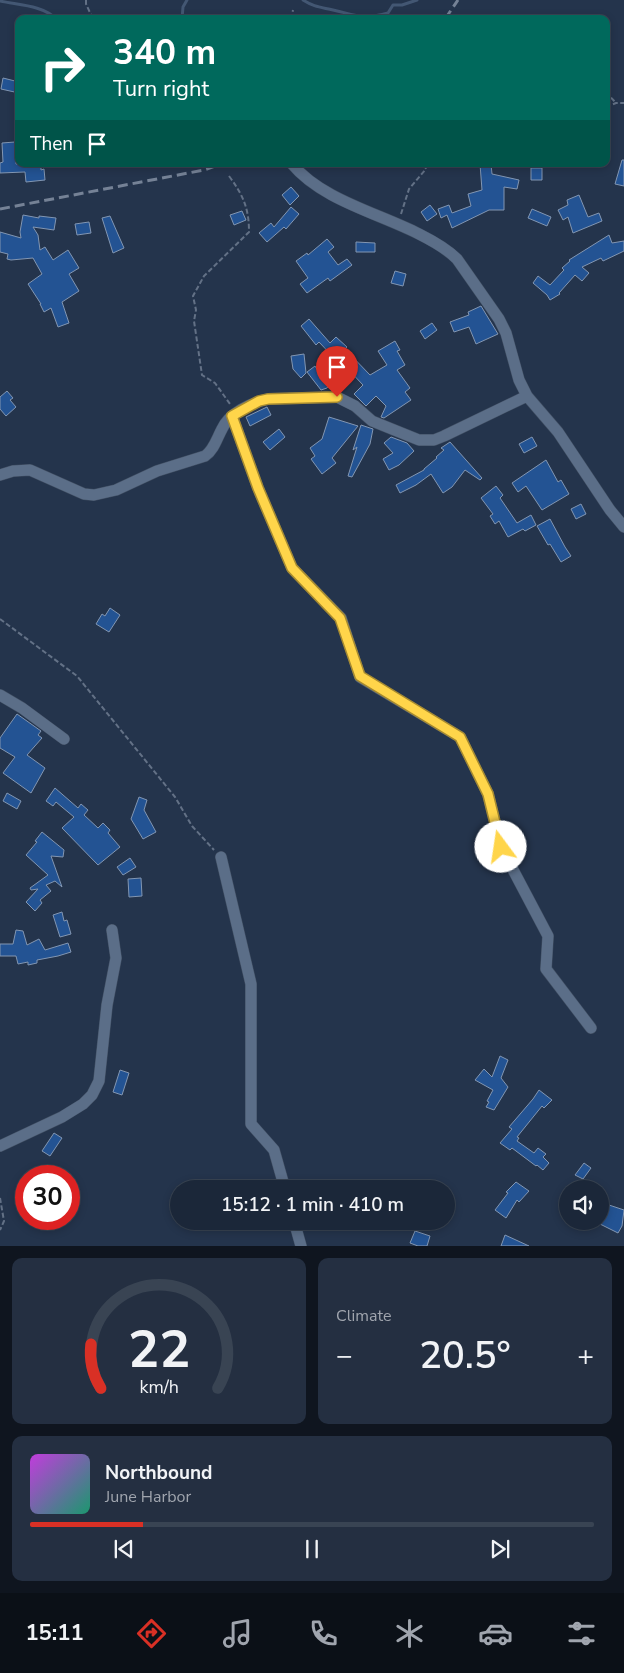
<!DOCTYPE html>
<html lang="en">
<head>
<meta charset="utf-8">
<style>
	:root { --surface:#1b2739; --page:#242f41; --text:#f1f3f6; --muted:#a0a5ae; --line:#394453; --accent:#d93025 }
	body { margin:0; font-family:"Nunito Sans",sans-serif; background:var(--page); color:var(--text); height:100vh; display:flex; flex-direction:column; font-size:19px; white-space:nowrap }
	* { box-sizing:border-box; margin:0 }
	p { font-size:16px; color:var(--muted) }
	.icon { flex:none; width:28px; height:28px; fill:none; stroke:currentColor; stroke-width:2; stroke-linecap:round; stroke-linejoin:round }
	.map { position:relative; height:1246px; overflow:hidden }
	.sheet { display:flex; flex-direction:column; gap:12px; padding:12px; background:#0f151f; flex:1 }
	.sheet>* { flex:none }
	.banner { position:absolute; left:15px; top:15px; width:595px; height:152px; border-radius:10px; box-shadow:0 2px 8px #0003,0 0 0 1px var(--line); background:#00695c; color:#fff; overflow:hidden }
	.tools { position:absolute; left:559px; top:1180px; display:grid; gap:10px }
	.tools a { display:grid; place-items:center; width:50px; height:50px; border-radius:50%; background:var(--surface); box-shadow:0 2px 8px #0003,0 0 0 1px var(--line); font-size:25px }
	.speed { position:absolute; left:15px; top:1165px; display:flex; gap:10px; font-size:25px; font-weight:700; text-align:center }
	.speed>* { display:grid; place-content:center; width:65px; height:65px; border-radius:50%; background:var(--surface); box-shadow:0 2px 8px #0003,0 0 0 1px var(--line); line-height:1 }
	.speed .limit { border:8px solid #d22; background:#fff; color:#111 }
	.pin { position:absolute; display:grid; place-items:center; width:42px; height:42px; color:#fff; margin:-51px -21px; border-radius:50% 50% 50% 0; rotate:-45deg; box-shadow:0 0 5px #0007 }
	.pin .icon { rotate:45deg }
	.me { position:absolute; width:55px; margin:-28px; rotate:346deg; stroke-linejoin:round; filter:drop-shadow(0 0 4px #0008) }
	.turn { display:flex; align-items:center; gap:18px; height:105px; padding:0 15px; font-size:22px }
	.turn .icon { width:65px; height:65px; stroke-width:2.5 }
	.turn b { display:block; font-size:35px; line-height:42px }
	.then { display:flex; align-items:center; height:48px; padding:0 15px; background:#0003; gap:10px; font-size:19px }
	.big { font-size:38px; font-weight:600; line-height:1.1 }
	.sheet .card { flex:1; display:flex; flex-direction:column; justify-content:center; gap:8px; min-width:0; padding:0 18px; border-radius:10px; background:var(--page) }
	.sheet .dial { align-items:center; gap:0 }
	.dial svg { height:130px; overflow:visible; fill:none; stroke:var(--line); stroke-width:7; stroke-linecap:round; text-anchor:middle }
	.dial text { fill:var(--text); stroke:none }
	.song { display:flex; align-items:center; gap:15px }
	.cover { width:60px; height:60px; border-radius:8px; background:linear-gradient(135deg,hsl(290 70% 55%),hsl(160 70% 35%)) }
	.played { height:5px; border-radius:2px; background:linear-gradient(90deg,var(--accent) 20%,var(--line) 20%) }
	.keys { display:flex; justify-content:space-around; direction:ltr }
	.heat { display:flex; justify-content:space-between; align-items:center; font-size:28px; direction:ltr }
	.sheet .tiles { flex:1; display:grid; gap:12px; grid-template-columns:1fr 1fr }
	.card:last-child { grid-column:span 2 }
	.trip { position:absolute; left:170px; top:1180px; width:285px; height:50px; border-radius:25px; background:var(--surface); box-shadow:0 2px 8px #0003,0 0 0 1px var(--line); font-weight:600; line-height:50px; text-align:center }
	.tab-bar { display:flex; height:80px; justify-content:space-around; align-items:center; background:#0b1017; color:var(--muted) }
	.tab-bar .icon { width:35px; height:35px }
	.tab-bar .current { color:var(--accent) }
	.tab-bar b { font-size:22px; color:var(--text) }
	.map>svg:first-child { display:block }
</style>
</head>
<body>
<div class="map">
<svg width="624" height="1246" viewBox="0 0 624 1246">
	<rect width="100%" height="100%" fill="#24344c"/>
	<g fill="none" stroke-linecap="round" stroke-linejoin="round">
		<path stroke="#435773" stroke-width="3" d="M303,0C314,7 320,7 333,10C356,15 363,20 388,13L393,5H402L417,0
			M0,1C17,5 43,5 56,19
			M182,19L183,7L187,0"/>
	</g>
	<path fill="#235393" stroke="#8296b2" d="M3,78L19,82V93L1,89Z
		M15,142L16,164H41V170L44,169L45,180L26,182L25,172L0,173V163L3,162L2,143Z
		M622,160H624V186L615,184Z
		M480,164H491L492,174L519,180L517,189L504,187V210H489L452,228L447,215L441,218L438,209L449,205L452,213L471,206L468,194L482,190Z
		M531,168H542V180H531Z
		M291,187L299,196L290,205L282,195Z
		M579,195L588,217L599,213L602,221L573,233L568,217L563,220L558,210L568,205L567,200Z
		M430,205L437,214L427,221L421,212Z
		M291,207L299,214L286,229L284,227L267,242L259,233L271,223L274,227Z
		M532,209L551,217L547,226L528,218Z
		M242,211L246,220L234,225L230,215Z
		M23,215L39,218V216L56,218L54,230L33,227L38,235L40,250L45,247L53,260L68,250L79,268L69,274L79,291L62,302L69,323L58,327L51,308L44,312L40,304H41L28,284L42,274L33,258L11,260L7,259L8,254L0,252V232L21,238L20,232Z
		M110,216L124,248L113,253L102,218Z
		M89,222L91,233L77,235L75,224Z
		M609,235L612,243L624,241V251L603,261L601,258L582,267L589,273L582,281L575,275L559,293L560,294L550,300L547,295L533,283L538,276L550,285L564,270L562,268L570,261L569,260Z
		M327,239L334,247L328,252L338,265L347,259L352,265L330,281L328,278L307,293L300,284L308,278L296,261L307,253L308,255Z
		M356,242L375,243V252H356Z
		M395,271L406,274L403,286L391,283Z
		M481,306L498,334L476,344L469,327L454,332L450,322L469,315L468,312Z
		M309,319L330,343L336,337L347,347L345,349L370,375L387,365L378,351L395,341L400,350L397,351L405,365L397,370L410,388L405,392L411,400L384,418L381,417L386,406L376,396L366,406L354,394L363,385L346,367L324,378L330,384L327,388L321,390L307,372L315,366L318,371L336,360L319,342L316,345L301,326Z
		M432,323L437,330L425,339L420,331Z
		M304,354L306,373L301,378L293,369L291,356Z
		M7,391L13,398L10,400L16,407L6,416L0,409V397Z
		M267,407L271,415L250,426L246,417Z
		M329,417L358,426L332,458L336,463L322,474L311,459L315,456L310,448L322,439Z
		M361,425L373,429L370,444L352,477L348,476L357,447L353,450Z
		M279,429L285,437L270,450L263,442Z
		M391,437L407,443L414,451L399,465L389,470L383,459L393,453L384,443Z
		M532,437L537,446L524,453L519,444Z
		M450,442L482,478L480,480L465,470L452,487L443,493L431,474L416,485L400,493L396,485L424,470V469L437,458L436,457L444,450L441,448Z
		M546,460L558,482L561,480L569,494L542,510L526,486L518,492L512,483Z
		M496,486L503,495L500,498L517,523L531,515L536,525L525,531L523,529L508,537L499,521L495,524L490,516L493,514L481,498Z
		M581,504L586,514L576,519L571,509Z
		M550,519L565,547L571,556L561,562L550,544L548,545L537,526Z
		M110,608L120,615L109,632L96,624L102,614L105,616Z
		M17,714L41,731L38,735L42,738L27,755L45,768L31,793L3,773L15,757L0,748V738Z
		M55,788L78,808L81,804L88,810L84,815L98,828L103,823L110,830L108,833L120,847L98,865L62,828L74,817L56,802L53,806L46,801Z
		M7,793L21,801L17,809L3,801Z
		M139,797L147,800L144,810L156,832L143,839L131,819Z
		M42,832L64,850L63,857L51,856L62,887L55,881L46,885L51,891L40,900L42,903L35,911L26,902L38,889L31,890L30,888L48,875L26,855L37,842L35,841Z
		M130,858L136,867L123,875L117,867Z
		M141,878L142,896L129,897L128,879Z
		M62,912L64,921L67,920L71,934L60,937L53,915Z
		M16,930L23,931L27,945L39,939L45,950L68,943L71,952L58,956L37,960V963L28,965V962L18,964L16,956H0V944H13Z
		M500,1056L508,1060L501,1078L508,1087L494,1110L486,1107L489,1102L487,1101L493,1090L475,1080L484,1069L492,1077Z
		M120,1070L129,1073L122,1095L113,1092Z
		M539,1090L552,1100L544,1108L542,1106L517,1137L519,1138L517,1141L534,1153L538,1148L546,1154L543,1157L549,1163L543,1170L537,1165L536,1166L512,1148L510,1150L500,1143L512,1129L509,1127L533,1099Z
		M54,1133L62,1138L50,1156L42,1151Z
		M584,1163L591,1168L583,1179L575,1175Z
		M516,1182L529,1191L519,1202L517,1200L506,1218L495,1210L508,1193L506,1192Z
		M603,1203L624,1210L622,1226L618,1233L596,1222L600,1221V1210Z
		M415,1231L430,1236L427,1246H418L410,1243Z
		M505,1235L529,1246H501Z"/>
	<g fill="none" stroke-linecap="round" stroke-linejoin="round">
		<defs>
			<path id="street" d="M292,164C322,200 378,213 419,234C433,241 446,248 457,259L499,319L506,333L519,380L527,396L558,432L610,510L624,527
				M232,416L258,488L292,568L341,618L360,677L460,737L488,794L501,847L548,936L546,969L591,1028
				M0,475L13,471L30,470L84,494L94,495L116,490L157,471L205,456C214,450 217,438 222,429C229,413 251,403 268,399L337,397L355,406L372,421L419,440H434L444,436L527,396
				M0,695L22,708L64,739
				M221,857L251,984V1124L274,1150L285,1189
				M0,1146L62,1117L83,1104L92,1095L99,1081L107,1005L116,958L112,930
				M294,1221L301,1246"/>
		</defs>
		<use href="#street" stroke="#414f63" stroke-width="12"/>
		<path stroke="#637186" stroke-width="2" stroke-dasharray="5 2.5" stroke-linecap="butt" d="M86,0V4L93,19
			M291,19L293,10
			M606,92L616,103
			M606,107L616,103H624
			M229,176C243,195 249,208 249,232L204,276L193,296L196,310L194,321L202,375L215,383L230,404
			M401,214L409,189L426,169L424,164
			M0,619L77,676L175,797L192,826L214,850
			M0,1198L4,1221L0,1230"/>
		<use href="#street" stroke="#5b6e88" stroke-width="11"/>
		<path stroke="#758296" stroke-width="3" stroke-dasharray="10 5" stroke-linecap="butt" d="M445,19L458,0
			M0,209L204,170L221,164"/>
	</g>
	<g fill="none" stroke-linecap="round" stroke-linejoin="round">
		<defs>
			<path id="route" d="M337,397L268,399L259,401L232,416L258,488L292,568L340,618L360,676L460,737L488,794L501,847"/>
		</defs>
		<use href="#route" stroke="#a68a30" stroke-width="12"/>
		<use href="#route" stroke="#ffd54a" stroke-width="9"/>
	</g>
</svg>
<div class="tools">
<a><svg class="icon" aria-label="sound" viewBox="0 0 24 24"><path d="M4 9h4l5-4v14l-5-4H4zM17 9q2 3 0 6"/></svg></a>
</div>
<div class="speed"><div class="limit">30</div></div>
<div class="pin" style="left:337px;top:397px;background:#d93025"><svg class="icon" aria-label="arrive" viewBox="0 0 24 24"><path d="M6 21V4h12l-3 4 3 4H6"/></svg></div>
<svg class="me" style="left:501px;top:847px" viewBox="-20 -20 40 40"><circle r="19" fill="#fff"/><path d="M0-13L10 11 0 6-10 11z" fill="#ffd54a"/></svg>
<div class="trip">15:12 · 1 min · 410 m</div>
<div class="banner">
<div class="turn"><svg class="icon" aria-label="right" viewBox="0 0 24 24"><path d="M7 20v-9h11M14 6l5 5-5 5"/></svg><div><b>340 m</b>Turn right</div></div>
<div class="then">Then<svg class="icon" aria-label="arrive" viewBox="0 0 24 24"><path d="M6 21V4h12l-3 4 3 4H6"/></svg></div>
</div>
</div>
<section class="sheet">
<div class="tiles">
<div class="card dial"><svg viewBox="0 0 100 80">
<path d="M14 69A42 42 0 1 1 86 69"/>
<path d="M14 69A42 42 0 0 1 8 42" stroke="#d93025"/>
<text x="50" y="56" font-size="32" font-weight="700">22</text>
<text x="50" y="72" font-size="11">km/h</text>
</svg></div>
<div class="card"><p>Climate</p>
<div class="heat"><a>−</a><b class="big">20.5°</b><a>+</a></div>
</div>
<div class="card">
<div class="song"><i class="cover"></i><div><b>Northbound</b><p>June Harbor</p></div></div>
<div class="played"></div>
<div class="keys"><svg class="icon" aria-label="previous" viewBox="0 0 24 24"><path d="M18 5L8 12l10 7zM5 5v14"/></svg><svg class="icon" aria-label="pause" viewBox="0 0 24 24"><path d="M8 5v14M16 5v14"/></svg><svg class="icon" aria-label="next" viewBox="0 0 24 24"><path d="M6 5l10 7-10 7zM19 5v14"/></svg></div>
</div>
</div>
</section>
<nav class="tab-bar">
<b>15:11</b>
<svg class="icon current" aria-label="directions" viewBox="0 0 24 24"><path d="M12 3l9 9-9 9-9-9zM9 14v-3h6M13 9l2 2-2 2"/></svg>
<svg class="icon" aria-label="music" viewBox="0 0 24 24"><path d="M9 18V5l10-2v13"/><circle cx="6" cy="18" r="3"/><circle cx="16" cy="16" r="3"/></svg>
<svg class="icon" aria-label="phone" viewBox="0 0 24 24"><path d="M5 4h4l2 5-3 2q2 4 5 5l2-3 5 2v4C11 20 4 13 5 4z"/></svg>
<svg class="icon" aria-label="climate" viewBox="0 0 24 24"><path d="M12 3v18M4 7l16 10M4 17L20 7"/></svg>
<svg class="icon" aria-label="car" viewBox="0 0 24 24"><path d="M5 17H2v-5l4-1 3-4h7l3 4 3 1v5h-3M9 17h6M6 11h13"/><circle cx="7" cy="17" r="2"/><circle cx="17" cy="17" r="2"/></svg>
<svg class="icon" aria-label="filters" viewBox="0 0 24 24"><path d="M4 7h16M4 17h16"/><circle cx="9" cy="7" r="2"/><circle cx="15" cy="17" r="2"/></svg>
</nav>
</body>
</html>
